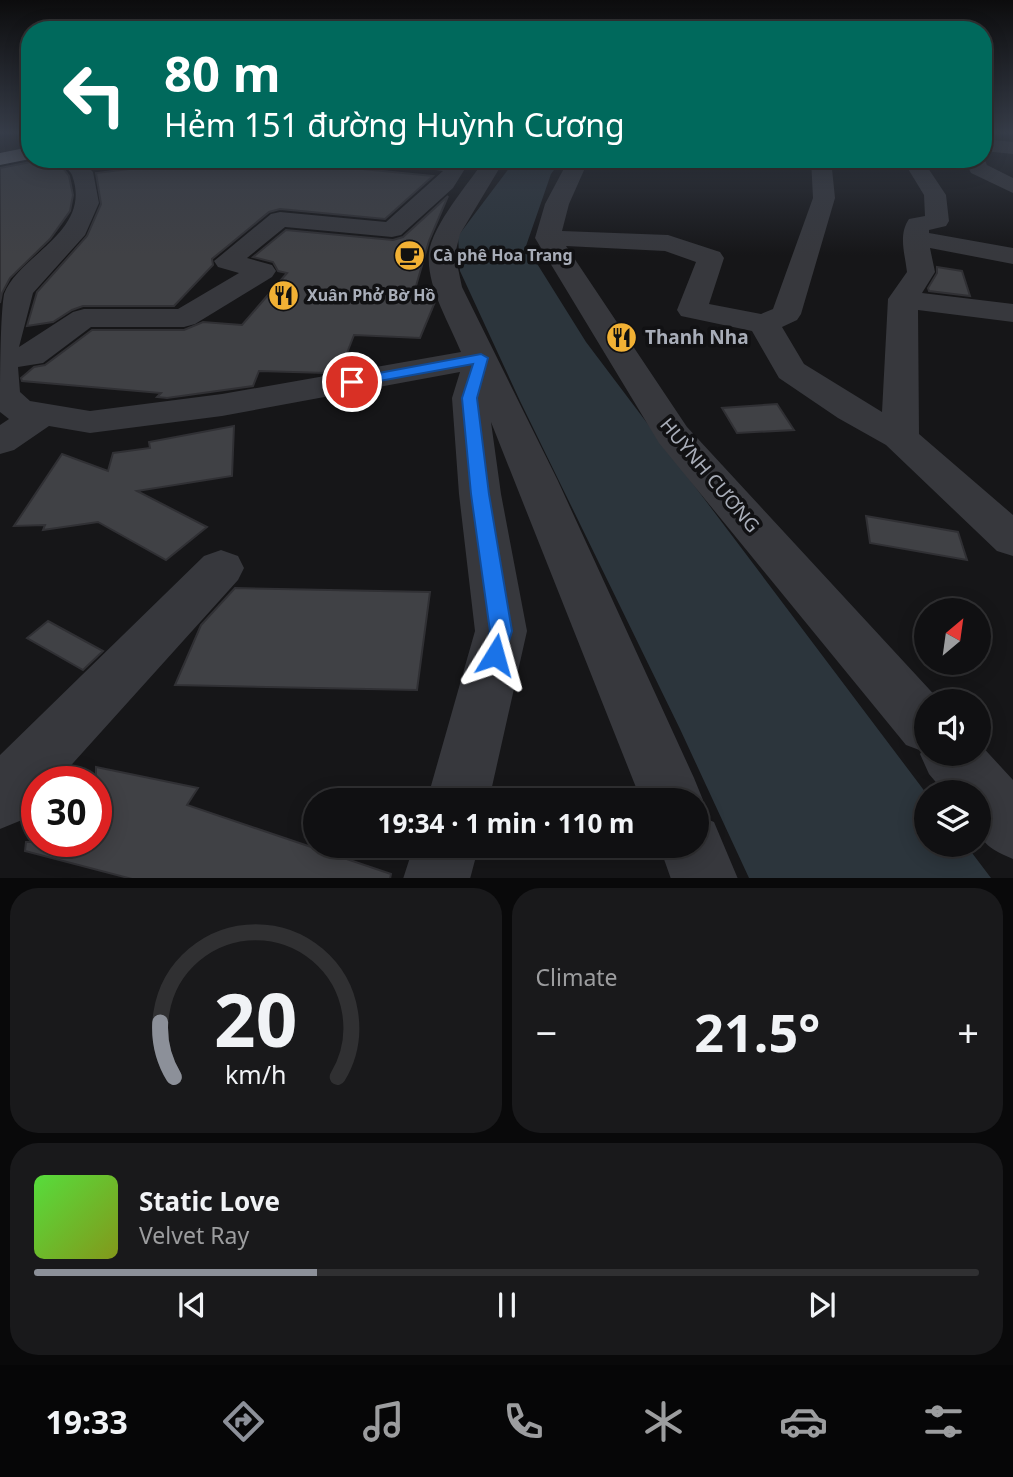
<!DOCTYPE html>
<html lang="en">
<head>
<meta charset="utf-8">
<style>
	:root { --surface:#101012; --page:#19191b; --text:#f1f3f6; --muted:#9c9d9f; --line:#303032; --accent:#8c9099 }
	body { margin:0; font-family:"Noto Sans",sans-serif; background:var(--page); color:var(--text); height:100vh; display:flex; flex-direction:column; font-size:26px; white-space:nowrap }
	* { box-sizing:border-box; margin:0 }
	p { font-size:23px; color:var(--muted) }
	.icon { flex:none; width:38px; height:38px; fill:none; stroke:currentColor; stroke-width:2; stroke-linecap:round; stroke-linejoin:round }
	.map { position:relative; height:878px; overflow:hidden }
	.panel { display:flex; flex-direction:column; gap:10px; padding:10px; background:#09090a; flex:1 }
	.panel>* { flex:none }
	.guide { position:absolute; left:21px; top:21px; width:971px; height:147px; border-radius:28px; box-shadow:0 4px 18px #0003,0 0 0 2px var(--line); background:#00695c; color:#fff; overflow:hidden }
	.needle { width:46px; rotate:29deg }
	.tools { position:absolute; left:914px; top:598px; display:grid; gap:14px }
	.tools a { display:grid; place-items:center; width:77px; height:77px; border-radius:50%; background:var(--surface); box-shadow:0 4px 18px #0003,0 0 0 2px var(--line); font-size:35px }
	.speed { position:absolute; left:21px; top:766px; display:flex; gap:14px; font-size:35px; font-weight:700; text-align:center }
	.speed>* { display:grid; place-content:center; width:91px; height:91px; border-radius:50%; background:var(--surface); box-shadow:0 4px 18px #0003,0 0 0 2px var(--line); line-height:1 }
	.speed .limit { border:10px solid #d22; background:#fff; color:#111 }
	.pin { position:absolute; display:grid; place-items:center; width:60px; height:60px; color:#fff; margin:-30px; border:4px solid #fff; border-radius:50%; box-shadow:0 2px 7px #0007 }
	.me { position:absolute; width:77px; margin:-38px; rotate:8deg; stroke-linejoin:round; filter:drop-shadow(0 0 5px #0008) }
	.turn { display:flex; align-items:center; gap:24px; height:147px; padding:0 28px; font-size:32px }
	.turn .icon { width:91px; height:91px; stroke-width:2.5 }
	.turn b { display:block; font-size:49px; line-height:60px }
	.big { font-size:52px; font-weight:700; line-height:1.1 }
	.panel .widget { flex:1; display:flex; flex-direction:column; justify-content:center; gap:10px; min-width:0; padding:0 24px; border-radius:28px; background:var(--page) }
	.panel .dial { align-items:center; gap:0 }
	.dial svg { height:182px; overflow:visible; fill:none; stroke:var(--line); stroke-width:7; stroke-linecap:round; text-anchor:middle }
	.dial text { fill:var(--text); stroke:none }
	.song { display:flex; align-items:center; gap:21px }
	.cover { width:84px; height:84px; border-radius:10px; background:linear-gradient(135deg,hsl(110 70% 55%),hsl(70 70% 35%)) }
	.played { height:7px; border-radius:4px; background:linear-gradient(90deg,var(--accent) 30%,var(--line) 30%) }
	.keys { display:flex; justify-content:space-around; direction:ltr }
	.heat { display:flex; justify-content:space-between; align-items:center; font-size:38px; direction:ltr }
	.panel .tiles { flex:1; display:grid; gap:10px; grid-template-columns:1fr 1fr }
	.widget:last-child { grid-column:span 2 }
	.trip { position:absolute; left:303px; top:788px; width:406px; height:70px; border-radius:35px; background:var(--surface); box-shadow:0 4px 18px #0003,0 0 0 2px var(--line); font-weight:700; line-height:70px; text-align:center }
	.tab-bar { display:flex; height:112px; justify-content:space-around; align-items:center; background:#060607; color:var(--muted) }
	.tab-bar .icon { width:49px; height:49px }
	.tab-bar .on { color:var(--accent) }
	.tab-bar b { font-size:32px; color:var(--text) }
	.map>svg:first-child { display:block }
</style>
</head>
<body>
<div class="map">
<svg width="1013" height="879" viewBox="0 0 1013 879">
	<rect width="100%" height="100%" fill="#161618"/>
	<path fill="#2c353c" d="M516,159H562L551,174L526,246L586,342L926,793V845H966L991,878H749L680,729L520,401L460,271L458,236Z"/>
	<path fill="#404145" stroke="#303034" stroke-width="2" d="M46,159H56L69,176L73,195L70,211L50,239L10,278L2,293L0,303V168Z
		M147,159H177V165L218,162L261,166L271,159H331L323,165L433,176L385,219L280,209L269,212L212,259L213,265L174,306H83L72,310L53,322L27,326L37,292L87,236L101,204L96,173L145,167Z
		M448,196L429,241L412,300L435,302L420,338L354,335L340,371L327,373L259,371L253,386L167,398L157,397L161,393L22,381L21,378L34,367L45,365L92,330H184L203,322L242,325L287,273L278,271L273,262L253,257L286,230L393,240L403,237Z
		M937,267L962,271L970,296L929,291L928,288L937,273Z
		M777,404L794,430L737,433L722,408Z
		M234,426L232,476L137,491L207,527L166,560L98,522L43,530L45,525L14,526L62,454L108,471L113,453L150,448L149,442Z
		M866,516L958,532L967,560L870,543Z
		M235,588L430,592L417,690L175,685L201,625Z
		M48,621L103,651L83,670L27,638Z
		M96,767L198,788L187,805L391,874L390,879H132L25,851L26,842H96Z"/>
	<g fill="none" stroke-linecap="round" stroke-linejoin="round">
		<path fill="#37383d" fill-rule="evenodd" d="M984,139L1013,142V154L984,151Z
			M984,158L987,165L1013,178V193L971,173L964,159Z
			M58,159H80L93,172L99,203L85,235L33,293L19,347L73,312L84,309H178L239,273L218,267L214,261L271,214L280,212L386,222L443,171L396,165L386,159H471L453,188L401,235L392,237L285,227L247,258L272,265L276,271L272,277L195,324L184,327H91L43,363L18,367L20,392L30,401L90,411L222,394L461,352C449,322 426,286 429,253C432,225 469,183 485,159H505L460,234L455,254L462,287L558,481L694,778L703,800L697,815L714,822L738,879H671L659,845H696V800H641L491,422L501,494L527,631L489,800H427L475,631L459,494L452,398L460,372L222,416L90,433L49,426L14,450L0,454V425L9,419L0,412C0,383 0,319 4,294C19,254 93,232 72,175C70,170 62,165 58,159Z
			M569,159H589L569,204L562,231L668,235L720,252L724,258L709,304L761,314L773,309L813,198L811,159H831L835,198L801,314L797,320L782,327L804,364L882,412L888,299L907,272C905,254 898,235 909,219L925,216L924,195L902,159H922L946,195L949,221L946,226L929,230V233L1013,248V264L930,248L935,272L922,293L1013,304V322L918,310L919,434L1013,515V556L997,551L886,445L838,418L779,378L752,331L681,316L677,310L696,262L665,251L566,246L687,427L941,702H926V754H978V742L1013,780V859C972,842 978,833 978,793H945L929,774L920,754L922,751L906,745L659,443L535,238L545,204Z
			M221,550L238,556L244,568L238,580L56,782H37V803L22,820L0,829V755L204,556Z
			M414,845H479L470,879H403Z"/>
		<path fill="#63666e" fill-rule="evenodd" d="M30,147V159L0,165V153Z"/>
	</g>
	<linearGradient id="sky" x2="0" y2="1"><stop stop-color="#0c0c0d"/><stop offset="0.52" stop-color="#363c48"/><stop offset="1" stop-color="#363c48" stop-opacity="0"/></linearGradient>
	<rect width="1013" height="255" fill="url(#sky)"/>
	<path fill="#1a73e8" stroke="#114b97" stroke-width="2" d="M481,354L488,358L477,398L489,494L512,631L503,661L495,664L487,661L484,655L490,631L471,494L462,398L473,364L352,386L344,382L352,378Z"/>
	<defs>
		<symbol id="cafe-disc" viewBox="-11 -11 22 22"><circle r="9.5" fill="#f2b134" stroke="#111113"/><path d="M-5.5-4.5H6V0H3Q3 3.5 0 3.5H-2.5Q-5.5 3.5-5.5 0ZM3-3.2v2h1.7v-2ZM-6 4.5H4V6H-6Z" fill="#111"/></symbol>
		<symbol id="restaurant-disc" viewBox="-11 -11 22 22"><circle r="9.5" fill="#f2b134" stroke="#111113"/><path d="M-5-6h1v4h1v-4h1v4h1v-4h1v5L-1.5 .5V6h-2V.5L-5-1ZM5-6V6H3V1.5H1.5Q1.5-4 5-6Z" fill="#111"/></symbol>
	</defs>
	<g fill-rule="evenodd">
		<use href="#cafe-disc" x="392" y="238" width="35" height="35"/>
		<use href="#restaurant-disc" x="266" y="278" width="35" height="35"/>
		<use href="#restaurant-disc" x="604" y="320" width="35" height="35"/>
	</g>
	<g text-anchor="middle" stroke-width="7" stroke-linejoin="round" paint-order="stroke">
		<g font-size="16" font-weight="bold" fill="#a8adb8" stroke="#111113" text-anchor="start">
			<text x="433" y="261">Cà phê Hoa Trang</text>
			<text x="307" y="301">Xuân Phở Bờ Hồ</text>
		</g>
		<g font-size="19" font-weight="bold" fill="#a8adb8" stroke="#111113" text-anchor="start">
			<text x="645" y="344">Thanh Nha</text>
		</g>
		<g font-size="19" fill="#a8adb8" stroke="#111113">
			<text transform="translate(710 475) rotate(50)" y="7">HUỲNH CƯƠNG</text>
		</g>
	</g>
</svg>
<div class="tools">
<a><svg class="needle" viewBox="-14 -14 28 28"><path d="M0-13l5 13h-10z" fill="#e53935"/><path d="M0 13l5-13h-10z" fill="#9c9d9f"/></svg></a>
<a><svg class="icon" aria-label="sound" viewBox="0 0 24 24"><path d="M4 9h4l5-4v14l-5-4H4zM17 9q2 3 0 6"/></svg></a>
<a><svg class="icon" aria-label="layers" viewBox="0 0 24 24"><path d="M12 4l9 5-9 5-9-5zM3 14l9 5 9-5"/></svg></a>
</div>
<div class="speed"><div class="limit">30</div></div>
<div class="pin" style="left:352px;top:382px;background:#d93025"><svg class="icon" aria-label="arrive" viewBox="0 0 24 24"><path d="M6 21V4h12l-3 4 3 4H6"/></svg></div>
<svg class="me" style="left:495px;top:655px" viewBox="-20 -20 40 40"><path d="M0-17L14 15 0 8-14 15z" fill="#1a73e8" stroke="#fff" stroke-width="4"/></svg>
<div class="trip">19:34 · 1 min · 110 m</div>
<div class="guide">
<div class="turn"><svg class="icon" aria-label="left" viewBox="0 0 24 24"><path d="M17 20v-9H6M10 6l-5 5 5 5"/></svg><div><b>80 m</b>Hẻm 151 đường Huỳnh Cương</div></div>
</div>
</div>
<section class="panel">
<div class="tiles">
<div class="widget dial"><svg viewBox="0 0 100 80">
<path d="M14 69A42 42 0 1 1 86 69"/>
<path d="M14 69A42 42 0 0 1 8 45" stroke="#8c9099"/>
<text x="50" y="56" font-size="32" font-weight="700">20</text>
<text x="50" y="72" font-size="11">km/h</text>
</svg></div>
<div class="widget"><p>Climate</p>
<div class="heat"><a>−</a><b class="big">21.5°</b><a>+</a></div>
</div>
<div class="widget">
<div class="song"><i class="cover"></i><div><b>Static Love</b><p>Velvet Ray</p></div></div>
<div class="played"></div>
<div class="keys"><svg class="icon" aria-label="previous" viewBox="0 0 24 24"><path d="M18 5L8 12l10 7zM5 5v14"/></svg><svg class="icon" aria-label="pause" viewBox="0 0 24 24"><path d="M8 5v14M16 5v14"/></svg><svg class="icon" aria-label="next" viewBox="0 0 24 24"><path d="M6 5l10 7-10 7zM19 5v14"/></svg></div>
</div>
</div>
</section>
<nav class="tab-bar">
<b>19:33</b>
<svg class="icon on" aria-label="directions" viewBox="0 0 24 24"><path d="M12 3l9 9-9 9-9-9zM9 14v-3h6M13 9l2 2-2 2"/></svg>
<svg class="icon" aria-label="music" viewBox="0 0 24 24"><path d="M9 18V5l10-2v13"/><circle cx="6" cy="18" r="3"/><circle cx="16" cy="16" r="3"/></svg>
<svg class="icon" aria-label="phone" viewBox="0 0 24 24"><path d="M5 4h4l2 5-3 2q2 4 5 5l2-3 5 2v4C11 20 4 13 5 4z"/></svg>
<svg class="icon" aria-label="climate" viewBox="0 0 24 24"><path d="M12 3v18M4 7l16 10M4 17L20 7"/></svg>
<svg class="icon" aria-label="car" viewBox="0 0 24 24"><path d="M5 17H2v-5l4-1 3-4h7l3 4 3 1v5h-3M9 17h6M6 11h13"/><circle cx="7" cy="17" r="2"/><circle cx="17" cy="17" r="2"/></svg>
<svg class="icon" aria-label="filters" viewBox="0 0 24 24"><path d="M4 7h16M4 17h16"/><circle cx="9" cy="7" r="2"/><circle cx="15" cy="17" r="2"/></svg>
</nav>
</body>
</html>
